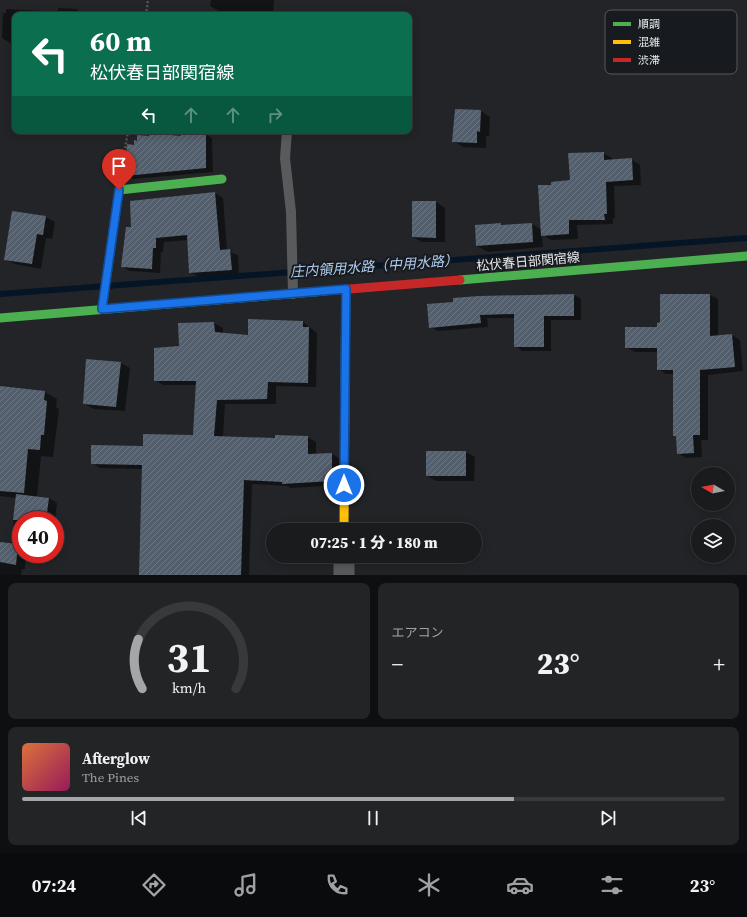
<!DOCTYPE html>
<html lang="ja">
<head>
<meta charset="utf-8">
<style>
	:root { --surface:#1a1b1d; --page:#232426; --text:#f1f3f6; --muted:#9fa1a4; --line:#38393b; --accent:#a4a6a9 }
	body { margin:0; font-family:"Source Serif 4","Noto Sans JP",serif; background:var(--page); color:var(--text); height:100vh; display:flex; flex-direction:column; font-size:15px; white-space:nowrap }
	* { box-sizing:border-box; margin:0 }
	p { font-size:13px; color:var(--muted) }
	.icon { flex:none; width:22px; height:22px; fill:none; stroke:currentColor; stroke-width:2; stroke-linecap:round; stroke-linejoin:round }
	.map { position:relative; height:575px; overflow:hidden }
	.drawer { display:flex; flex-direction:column; gap:8px; padding:8px; background:#0e0f10; flex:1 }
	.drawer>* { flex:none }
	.hud { position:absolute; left:12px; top:12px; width:400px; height:122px; border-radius:8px; box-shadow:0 2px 10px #0003,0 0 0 1px var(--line); background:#0b6e4f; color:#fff; overflow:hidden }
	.needle { width:26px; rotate:279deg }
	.tools { position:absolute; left:691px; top:467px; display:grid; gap:8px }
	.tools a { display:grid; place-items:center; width:44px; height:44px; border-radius:50%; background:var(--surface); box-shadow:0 2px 10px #0003,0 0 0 1px var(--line); font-size:20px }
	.speed { position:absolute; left:12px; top:511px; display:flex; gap:8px; font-size:20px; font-weight:700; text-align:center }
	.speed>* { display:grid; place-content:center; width:52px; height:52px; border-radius:50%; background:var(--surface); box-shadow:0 2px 10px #0003,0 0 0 1px var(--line); line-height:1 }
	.speed .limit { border:6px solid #d22; background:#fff; color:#111 }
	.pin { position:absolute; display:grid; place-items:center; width:34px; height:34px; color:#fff; margin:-41px -17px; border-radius:50% 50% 50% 0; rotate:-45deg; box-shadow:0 0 4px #0007 }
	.pin .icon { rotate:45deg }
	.me { position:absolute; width:44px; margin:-22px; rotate:0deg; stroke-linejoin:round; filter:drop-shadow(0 0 3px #0008) }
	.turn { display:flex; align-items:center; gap:14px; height:84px; padding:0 12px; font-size:18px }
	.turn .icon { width:52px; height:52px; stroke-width:2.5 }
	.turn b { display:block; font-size:28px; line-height:34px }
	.lanes { display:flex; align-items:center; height:38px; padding:0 12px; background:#0003; justify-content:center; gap:20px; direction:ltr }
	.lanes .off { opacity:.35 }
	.big { font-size:30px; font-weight:800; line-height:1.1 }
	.drawer .tile { flex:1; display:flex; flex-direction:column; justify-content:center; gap:6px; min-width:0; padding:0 14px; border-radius:8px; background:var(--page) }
	.drawer .dial { align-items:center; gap:0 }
	.dial svg { height:104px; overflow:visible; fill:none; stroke:var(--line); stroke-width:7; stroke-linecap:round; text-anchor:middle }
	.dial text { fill:var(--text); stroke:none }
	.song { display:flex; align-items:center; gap:12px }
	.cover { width:48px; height:48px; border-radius:6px; background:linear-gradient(135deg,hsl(20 70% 55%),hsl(330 70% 35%)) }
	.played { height:4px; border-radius:2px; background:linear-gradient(90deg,var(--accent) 70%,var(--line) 70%) }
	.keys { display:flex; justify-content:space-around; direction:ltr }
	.heat { display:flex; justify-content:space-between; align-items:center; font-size:22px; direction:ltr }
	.drawer .tiles { flex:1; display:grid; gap:8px; grid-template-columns:1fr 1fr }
	.tile:last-child { grid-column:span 2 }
	.trip { position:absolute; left:266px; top:523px; width:216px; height:40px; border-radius:20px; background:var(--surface); box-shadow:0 2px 10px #0003,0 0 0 1px var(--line); font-weight:800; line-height:40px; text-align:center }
	.menu { display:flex; height:64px; justify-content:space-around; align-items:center; background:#0a0b0c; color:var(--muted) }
	.menu .icon { width:28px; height:28px }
	.menu .current { color:var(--accent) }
	.menu b { font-size:18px; color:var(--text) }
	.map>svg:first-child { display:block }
</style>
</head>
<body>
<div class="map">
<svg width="747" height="575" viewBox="0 0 747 575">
	<defs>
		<pattern id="building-hatch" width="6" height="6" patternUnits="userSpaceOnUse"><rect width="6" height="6" fill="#545f6d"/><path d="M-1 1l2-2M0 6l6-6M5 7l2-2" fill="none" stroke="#6d7682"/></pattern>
	</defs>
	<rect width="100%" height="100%" fill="#222427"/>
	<path fill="#0007" d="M211,0H274L273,15H250L219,11L210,6Z
		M58,8L76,9L84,15H15V43H10L2,38L3,13H6V9L58,12Z
		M481,111L490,117L489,136H486V148L463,147L454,141Z
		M205,134L212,138L213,172L133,179L126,176L135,146Z
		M603,153L612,158V160L631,159L640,165L641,185L614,186L615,218H613V224L577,225L578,239L551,240L542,235L543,247L488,252L477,246L501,224L505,226L532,224L542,230L552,186L571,181Z
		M215,193L223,198L227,251L238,255L239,275L199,277L190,272L188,240L164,242L163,252H161L160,273L130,271L122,266L132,228Z
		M413,202H436L445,208V242H422L413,237Z
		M46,217L55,222L52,239L46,238L41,269L15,264L5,259Z
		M574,295L581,299V320H551V351H522L515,346V318H487L488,327L438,331L430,327L454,303L479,297Z
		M661,295H710L718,299V336L732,335L740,340L743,371L708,375V440H701L702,457L686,458L678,453L677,437L674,435V374H666L658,369V352H635L626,347L658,328L661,323Z
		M303,322L317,333L316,387L276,386V404H225L223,437L276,439L307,437L316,442V455L332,454L340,459V485L291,488L287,486L252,484L249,575H140L143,469L100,468L92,463L144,447L194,436L197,385H163L155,380L180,347L214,323L223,328V334L249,336Z
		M121,363L130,368L125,411L94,409L84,404Z
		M0,387L45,392L57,399L56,407L59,409L53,457L41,456L37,497L49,498L57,503L55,520H21V554H26L25,569H22L21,575H0V543L11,544L16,498L0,496Z
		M465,452L475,457L474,481H436L427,476Z"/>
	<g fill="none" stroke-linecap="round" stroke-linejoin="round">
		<path stroke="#061526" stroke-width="6" d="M0,294L747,238"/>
	</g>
	<path fill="url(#building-hatch)" d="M455,109L481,110L480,132L477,131V143L452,142Z
		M149,133L181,136L180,133H206V168L125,176L127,144L134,145V140L137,141V135L149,136Z
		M604,152V160L632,158L633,180L606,182L607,214H604L605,220H569V234L541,236L538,185H551V182L570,180L568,153Z
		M215,192L220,250L230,249L232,270L189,273L187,235L156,238V248H153L152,269L121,267L126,227H131L130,201Z
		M412,201H436V238L412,237Z
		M12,211L46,216L43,235L37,234L32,264L4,260Z
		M501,223V225L532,223L533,242L476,246L475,225Z
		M574,294V316H544V347H514V314L480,315L481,323L429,328L427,304L453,302V298L479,296Z
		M660,294H710V336L732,334L735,367L700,370V435H693L694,453L677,454L676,436H673V370H657V348H625V327H657V323L660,322Z
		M248,319L303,321V327H309L308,383L268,382L267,399L217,400L214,436L275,438V435L308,436V454L332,453V481L282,484V482L244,480L241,575H139L142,465L91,464V445L143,446V434L193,435L196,381H154V348L179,346L178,323L214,322L215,332L248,335Z
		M86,359L121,362L116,407L83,404Z
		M0,386L45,391L44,400L47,401L44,435H41L40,450L28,449L24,493L0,491Z
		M426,451H466V476H426Z
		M16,494L49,498L46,520H13Z
		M0,542L18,544L16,565L0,562Z"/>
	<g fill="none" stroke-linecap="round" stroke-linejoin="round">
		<path stroke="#555557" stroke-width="2.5" stroke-dasharray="2 2" stroke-linecap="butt" d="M146,15L148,0
			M122,168L128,131"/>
		<path stroke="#595a5b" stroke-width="10" d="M287,131L285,158L291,212L293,294"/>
		<path stroke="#595a5b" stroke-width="21" d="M344,575V556"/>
		<path stroke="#4caf50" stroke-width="9" d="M460,280L747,256
			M102,309L119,190L222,179
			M0,318L325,291
			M345,377L346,289"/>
		<path stroke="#ffc107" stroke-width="9" d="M344,530L345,377"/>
		<path stroke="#c62828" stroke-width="9" d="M325,291L460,280"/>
	</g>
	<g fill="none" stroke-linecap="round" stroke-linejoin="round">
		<defs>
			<path id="route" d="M119,190L102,309L346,289L344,485"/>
		</defs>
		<use href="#route" stroke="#114b97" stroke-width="10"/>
		<use href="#route" stroke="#1a73e8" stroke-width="7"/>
	</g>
	<g text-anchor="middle" stroke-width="4" stroke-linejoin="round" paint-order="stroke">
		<g font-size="13" fill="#eaecef" stroke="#171a1e">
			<text transform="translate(528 261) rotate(-5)" y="5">松伏春日部関宿線</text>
		</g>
		<g font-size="14" font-style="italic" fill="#aecbed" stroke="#171a1e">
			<text transform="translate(374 266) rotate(-4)" y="5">庄内領用水路（中用水路）</text>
		</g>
	</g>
	<rect x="605" y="10" width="132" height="64" rx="6" fill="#171a1e" stroke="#56595d" stroke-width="1"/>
	<rect x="613" y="22" width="18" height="4" fill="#4caf50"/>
	<rect x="613" y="40" width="18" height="4" fill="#ffc107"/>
	<rect x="613" y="58" width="18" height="4" fill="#c62828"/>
	<g font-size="11" fill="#eaecef">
		<text x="638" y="28">順調</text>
		<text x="638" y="46">混雑</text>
		<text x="638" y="64">渋滞</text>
	</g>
</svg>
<div class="tools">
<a><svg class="needle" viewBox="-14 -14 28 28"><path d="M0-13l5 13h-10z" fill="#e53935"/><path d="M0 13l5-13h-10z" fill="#9fa1a4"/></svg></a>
<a><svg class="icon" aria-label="layers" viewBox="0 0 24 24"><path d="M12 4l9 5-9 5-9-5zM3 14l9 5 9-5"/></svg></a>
</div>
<div class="speed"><div class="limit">40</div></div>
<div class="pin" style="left:119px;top:190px;background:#d93025"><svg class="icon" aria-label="arrive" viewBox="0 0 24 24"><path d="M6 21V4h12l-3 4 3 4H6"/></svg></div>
<svg class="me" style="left:344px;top:485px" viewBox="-20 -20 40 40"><circle r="17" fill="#1a73e8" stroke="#fff" stroke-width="3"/><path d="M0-11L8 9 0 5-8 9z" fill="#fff"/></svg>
<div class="trip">07:25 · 1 分 · 180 m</div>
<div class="hud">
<div class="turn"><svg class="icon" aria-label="left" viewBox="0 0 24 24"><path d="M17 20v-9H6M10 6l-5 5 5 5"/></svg><div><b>60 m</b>松伏春日部関宿線</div></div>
<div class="lanes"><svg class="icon" aria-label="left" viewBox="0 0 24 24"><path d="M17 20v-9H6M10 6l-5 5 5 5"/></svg><svg class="icon off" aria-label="ahead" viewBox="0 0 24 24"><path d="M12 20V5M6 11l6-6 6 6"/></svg><svg class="icon off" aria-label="ahead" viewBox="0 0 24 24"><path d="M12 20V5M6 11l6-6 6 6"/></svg><svg class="icon off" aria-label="right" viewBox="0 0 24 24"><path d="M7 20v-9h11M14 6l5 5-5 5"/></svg></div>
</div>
</div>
<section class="drawer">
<div class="tiles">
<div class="tile dial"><svg viewBox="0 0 100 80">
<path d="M14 69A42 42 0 1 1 86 69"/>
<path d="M14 69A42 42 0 0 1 11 31" stroke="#a4a6a9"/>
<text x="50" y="56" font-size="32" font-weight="700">31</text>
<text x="50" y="72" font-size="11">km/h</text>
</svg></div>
<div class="tile"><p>エアコン</p>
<div class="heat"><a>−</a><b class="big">23°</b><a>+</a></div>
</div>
<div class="tile">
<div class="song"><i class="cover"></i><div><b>Afterglow</b><p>The Pines</p></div></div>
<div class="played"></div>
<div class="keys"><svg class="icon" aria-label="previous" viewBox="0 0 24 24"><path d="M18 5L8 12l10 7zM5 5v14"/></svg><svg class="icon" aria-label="pause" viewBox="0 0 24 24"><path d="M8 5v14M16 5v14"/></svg><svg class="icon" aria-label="next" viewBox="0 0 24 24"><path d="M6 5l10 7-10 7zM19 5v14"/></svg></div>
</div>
</div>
</section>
<nav class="menu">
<b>07:24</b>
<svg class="icon current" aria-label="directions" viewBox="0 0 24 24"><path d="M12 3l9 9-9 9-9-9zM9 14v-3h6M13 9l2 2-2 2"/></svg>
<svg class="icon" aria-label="music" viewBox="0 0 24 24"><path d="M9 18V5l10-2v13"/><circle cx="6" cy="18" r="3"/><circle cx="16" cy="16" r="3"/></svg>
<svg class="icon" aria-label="phone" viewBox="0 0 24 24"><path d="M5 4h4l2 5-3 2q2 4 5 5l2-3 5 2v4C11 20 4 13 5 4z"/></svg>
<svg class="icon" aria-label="climate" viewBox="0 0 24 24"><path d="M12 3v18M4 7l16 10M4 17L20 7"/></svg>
<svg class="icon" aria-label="car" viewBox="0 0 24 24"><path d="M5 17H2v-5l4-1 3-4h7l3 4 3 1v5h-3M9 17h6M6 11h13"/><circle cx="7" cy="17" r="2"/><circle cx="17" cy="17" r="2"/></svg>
<svg class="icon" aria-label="filters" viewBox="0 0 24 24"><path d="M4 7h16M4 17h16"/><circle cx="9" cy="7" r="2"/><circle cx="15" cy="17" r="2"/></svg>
<b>23°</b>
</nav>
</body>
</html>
